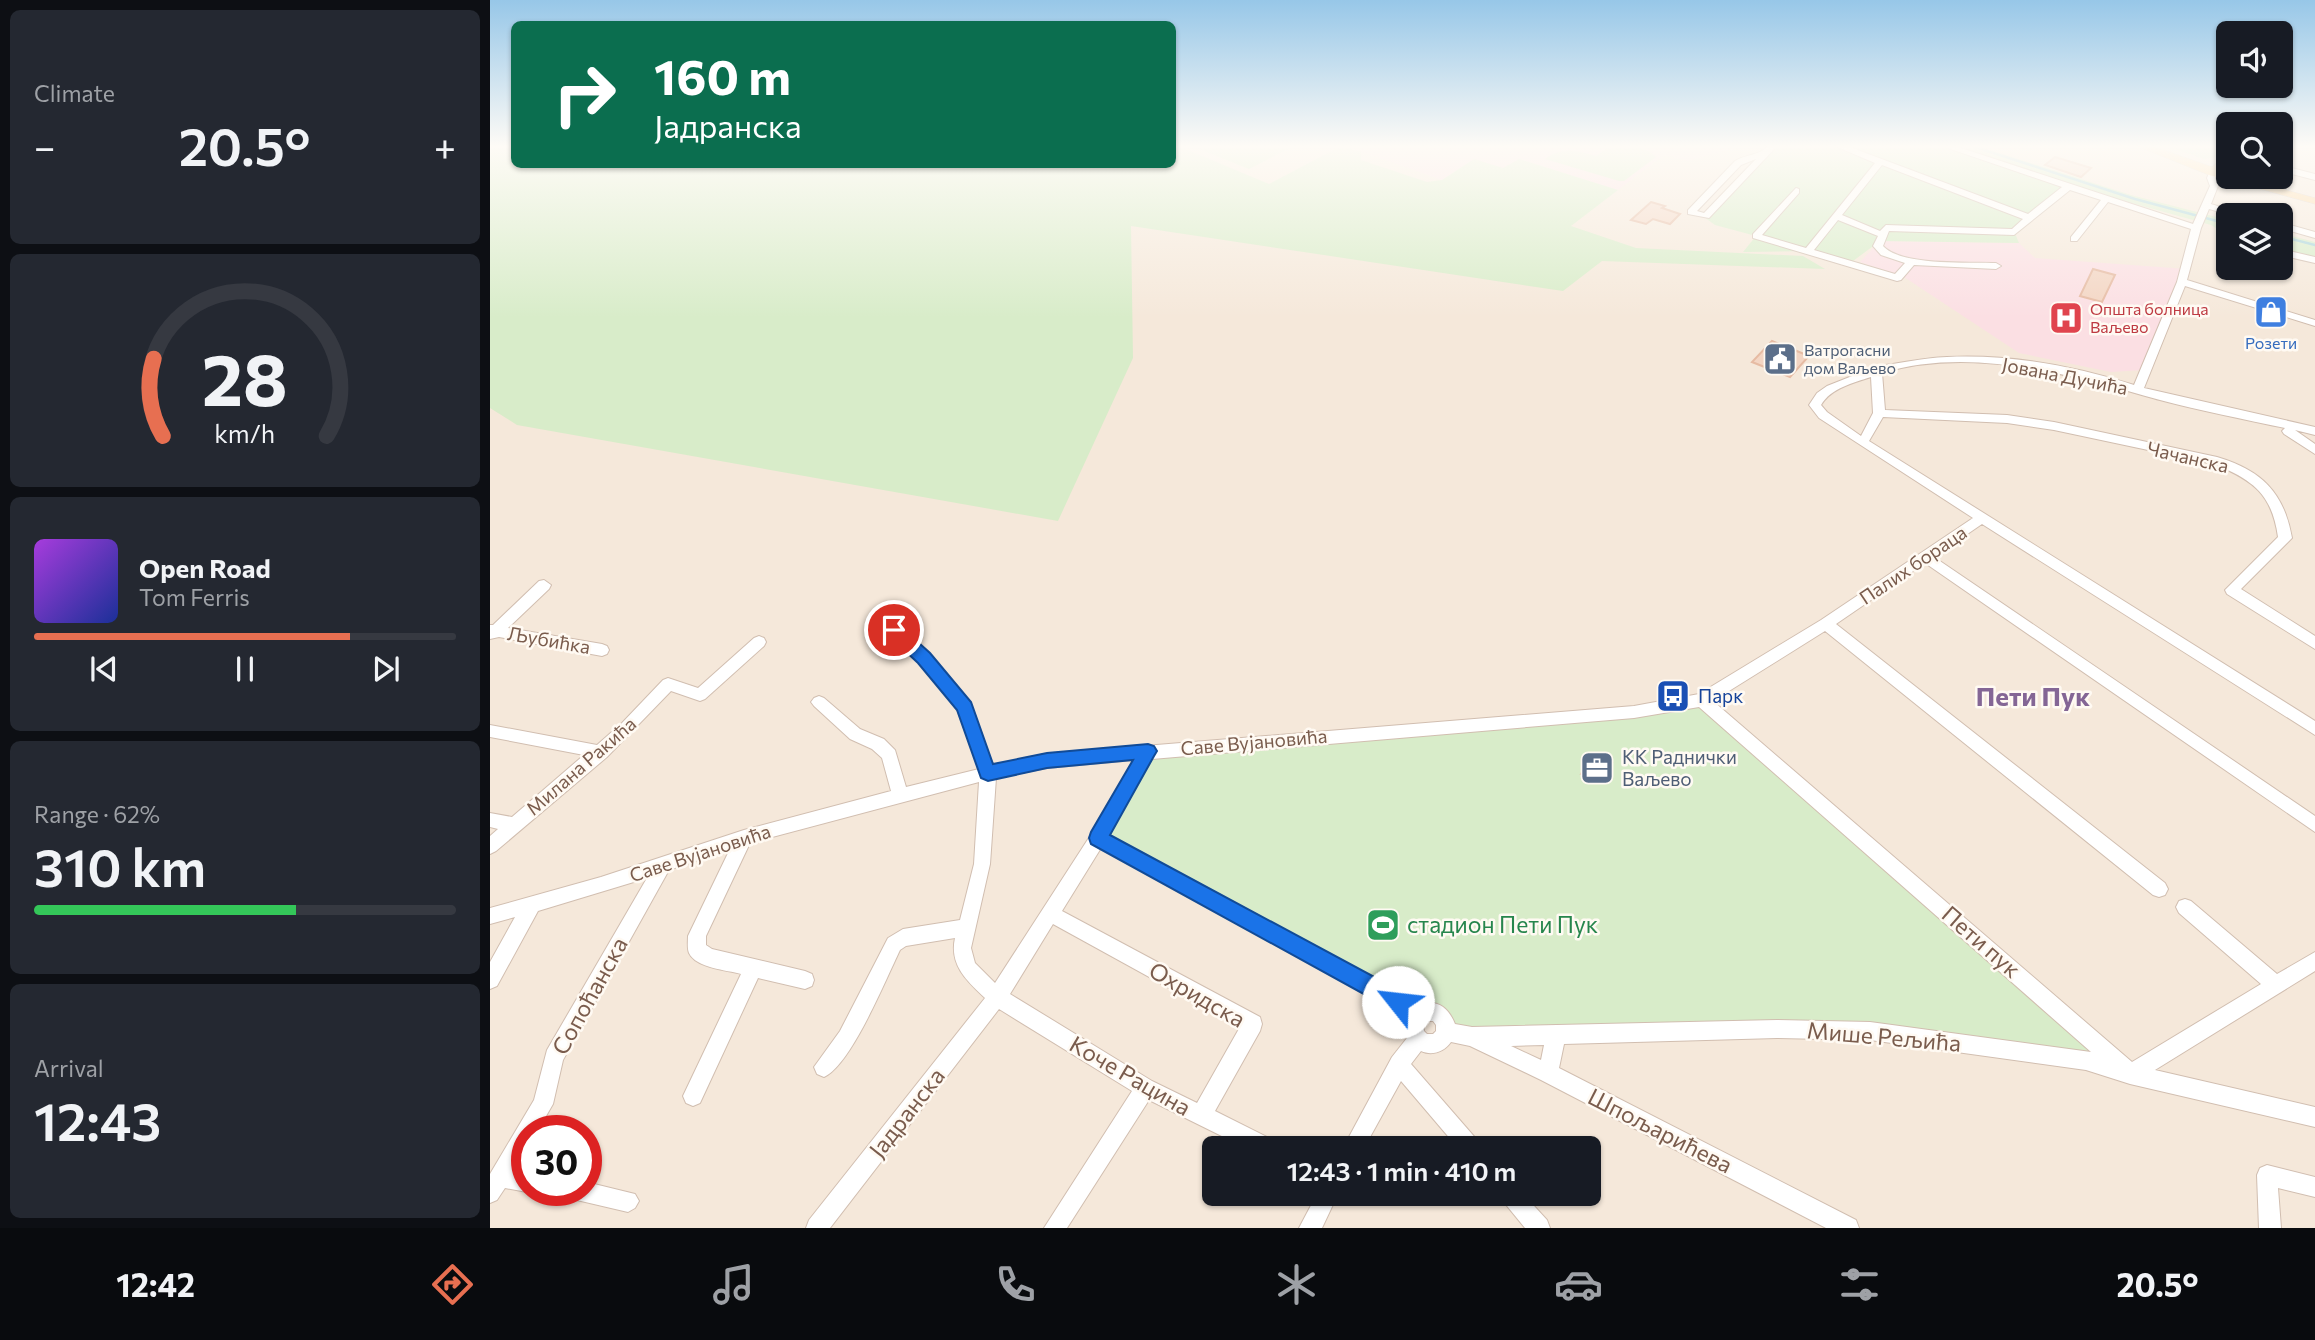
<!DOCTYPE html>
<html lang="en">
<head>
<meta charset="utf-8">
<style>
	:root { --surface:#171b24; --page:#242831; --text:#f1f3f6; --muted:#9ea1a6; --line:#363941; --accent:#e76f51 }
	body { margin:0; font-family:Commissioner,sans-serif; background:var(--page); color:var(--text); height:100vh; display:flex; flex-direction:column; font-size:26px; white-space:nowrap }
	* { box-sizing:border-box; margin:0 }
	p { font-size:23px; color:var(--muted) }
	.icon { flex:none; width:38px; height:38px; fill:none; stroke:currentColor; stroke-width:2; stroke-linecap:round; stroke-linejoin:round }
	.map { position:relative; flex:1; overflow:hidden }
	.side { display:flex; flex-direction:column; gap:10px; padding:10px; background:#0d0f14; width:490px }
	.side>* { flex:none }
	.hud { position:absolute; left:21px; top:21px; width:665px; height:147px; border-radius:10px; box-shadow:0 2px 5px #0004; background:#0b6e4f; color:#fff; overflow:hidden }
	.tools { position:absolute; left:1726px; top:21px; display:grid; gap:14px }
	.tools a { display:grid; place-items:center; width:77px; height:77px; border-radius:10px; background:var(--surface); box-shadow:0 2px 5px #0004; font-size:35px }
	.speed { position:absolute; left:21px; top:1115px; display:flex; gap:14px; font-size:35px; font-weight:700; text-align:center }
	.speed>* { display:grid; place-content:center; width:91px; height:91px; border-radius:50%; background:var(--surface); box-shadow:0 2px 5px #0004; line-height:1 }
	.speed .limit { border:10px solid #d22; background:#fff; color:#111 }
	.pin { position:absolute; display:grid; place-items:center; width:60px; height:60px; color:#fff; margin:-30px; border:4px solid #fff; border-radius:50%; box-shadow:0 2px 7px #0007 }
	.me { position:absolute; width:77px; margin:-38px; rotate:299deg; stroke-linejoin:round; filter:drop-shadow(0 0 5px #0008) }
	.turn { display:flex; align-items:center; gap:24px; height:147px; padding:0 28px; font-size:32px }
	.turn .icon { width:91px; height:91px; stroke-width:2.5 }
	.turn b { display:block; font-size:49px; line-height:60px }
	.big { font-size:52px; font-weight:600; line-height:1.1 }
	.side .tile { flex:1; display:flex; flex-direction:column; justify-content:center; gap:10px; min-width:0; padding:0 24px; border-radius:10px; background:var(--page) }
	.side .dial { align-items:center; gap:0 }
	.dial svg { height:182px; overflow:visible; fill:none; stroke:var(--line); stroke-width:7; stroke-linecap:round; text-anchor:middle }
	.dial text { fill:var(--text); stroke:none }
	.song { display:flex; align-items:center; gap:21px }
	.cover { width:84px; height:84px; border-radius:10px; background:linear-gradient(135deg,hsl(280 70% 55%),hsl(230 70% 35%)) }
	.played { height:7px; border-radius:4px; background:linear-gradient(90deg,var(--accent) 75%,var(--line) 75%) }
	.keys { display:flex; justify-content:space-around; direction:ltr }
	.heat { display:flex; justify-content:space-between; align-items:center; font-size:38px; direction:ltr }
	.charge { height:10px; border-radius:5px; background:linear-gradient(90deg,#34c759 62%,var(--line) 0) }
	.trip { position:absolute; left:712px; top:1136px; width:399px; height:70px; border-radius:10px; background:var(--surface); box-shadow:0 2px 5px #0004; font-weight:600; line-height:70px; text-align:center }
	.tabs { display:flex; height:112px; justify-content:space-around; align-items:center; background:#090b0e; color:var(--muted) }
	.tabs .icon { width:49px; height:49px }
	.tabs .on { color:var(--accent) }
	.tabs b { font-size:32px; color:var(--text) }
	main { display:flex; flex:1; min-height:0 }
	.map>svg:first-child { display:block }
</style>
</head>
<body>
<main>
<section class="side">
<div class="tile"><p>Climate</p>
<div class="heat"><a>−</a><b class="big">20.5°</b><a>+</a></div>
</div>
<div class="tile dial"><svg viewBox="0 0 100 80">
<path d="M14 69A42 42 0 1 1 86 69"/>
<path d="M14 69A42 42 0 0 1 10 35" stroke="#e76f51"/>
<text x="50" y="56" font-size="32" font-weight="700">28</text>
<text x="50" y="72" font-size="11">km/h</text>
</svg></div>
<div class="tile">
<div class="song"><i class="cover"></i><div><b>Open Road</b><p>Tom Ferris</p></div></div>
<div class="played"></div>
<div class="keys"><svg class="icon" aria-label="previous" viewBox="0 0 24 24"><path d="M18 5L8 12l10 7zM5 5v14"/></svg><svg class="icon" aria-label="pause" viewBox="0 0 24 24"><path d="M8 5v14M16 5v14"/></svg><svg class="icon" aria-label="next" viewBox="0 0 24 24"><path d="M6 5l10 7-10 7zM19 5v14"/></svg></div>
</div>
<div class="tile"><p>Range · 62%</p><b class="big">310 km</b><div class="charge"></div></div>
<div class="tile"><p>Arrival</p><b class="big">12:43</b></div>
</section>
<div class="map">
<svg width="1825" height="1228" viewBox="0 0 1825 1228">
	<rect width="100%" height="100%" fill="#fdf6ec"/>
	<path fill="#f5e8da" fill-rule="evenodd" d="M0,146H24V164H682L683,146H1738V177H1790V146H1825V1228H0ZM1738,215H1790V268H1738ZM37,1130H96V1190H37ZM724,1148H1099V1194H724Z"/>
	<path fill="#fbdfe3" d="M1255,146L1197,161L1174,155L1128,190L1029,159L1014,169L984,159L952,180L858,147Z
		M1390,241L1529,243L1545,258L1697,269L1655,370L1621,372L1529,353L1414,277L1370,262Z"/>
	<path fill="#d8ecc9" d="M0,146H24V164H682L683,146H695L693,148L779,184L851,146L871,152V160L937,182L952,180L984,159L1013,168L1029,159L1128,190L1081,226L1146,248L1313,256L1335,269L1112,261L1073,291L641,226L643,358L568,521L27,425L0,408Z
		M702,146H804L759,169Z
		M1126,146C1139,146 1158,147 1166,157L1134,181H1129L1055,159C1070,147 1088,150 1106,156L1117,148L1122,149Z
		M1283,146H1456L1578,187L1524,231L1529,243L1390,241L1363,261L1318,251L1253,252L1266,236L1225,225L1214,217Z
		M1467,146H1488L1641,195L1738,220V236L1721,225L1631,200Z
		M1677,146H1731L1726,157L1714,159Z
		M1790,233L1825,242V260L1790,252Z
		M1212,700L1640,1074L1380,1031H956V1026L608,838L658,751Z"/>
	<g fill="none" stroke-linecap="round" stroke-linejoin="round">
		<path stroke="#a5d3da" stroke-width="2.5" d="M1482,146L1645,199L1738,224
			M1790,236L1825,245"/>
	</g>
	<path fill="#f3d5c3" stroke="#e6bba3" stroke-width="2" d="M1565,157L1601,168L1591,177L1555,165Z
		M1161,202L1175,206L1172,208L1190,214L1180,224L1163,219L1156,224L1141,220Z
		M1603,269L1625,275L1612,302L1590,296Z
		M1282,341L1319,356L1300,377L1262,362Z
		M1103,754L1122,763L1111,782L1091,774Z"/>
	<g fill="none" stroke-linecap="round" stroke-linejoin="round">
		<defs>
			<path id="minor" d="M1278,146H1287L1219,218L1198,214V210L1245,161C1256,154 1269,156 1278,146ZM1266,159L1214,213L1207,211L1251,165Z
				M1345,146H1357L1538,214L1572,187L1452,146H1465L1703,224L1720,186L1717,178L1719,173L1726,171L1725,178L1728,186L1721,204L1756,215H1741L1719,209L1711,228L1697,280L1825,320V326L1695,286L1654,388L1825,427V435L1805,430L1825,444V454L1794,434L1792,431L1795,428C1753,419 1711,411 1670,400C1582,376 1483,345 1392,373L1395,410L1517,415L1564,422L1727,457C1771,470 1794,492 1802,538L1751,589L1825,636V649L1737,594L1735,590L1788,537C1782,494 1763,480 1724,464L1564,430L1517,423L1393,417L1379,441L1825,721V735L1492,524L1444,557L1825,816V832L1435,563L1346,624L1675,883L1678,889L1675,895L1669,897L1663,895L1335,631L1223,701L1642,1062L1771,984L1689,913L1686,907L1689,901L1695,899L1701,901L1787,974L1825,952V971L1665,1070L1825,1107V1127L1640,1084L1596,1070L1380,1040L1287,1038L1074,1044L1069,1068L1366,1220L1369,1228H1336L1051,1080L980,1046L961,1042C954,1052 942,1056 931,1051L921,1064L988,1141L991,1148H968L911,1081L874,1148H853L902,1057L917,1038L914,1028L918,1017L611,848L572,911L770,1017L772,1024L770,1031L725,1111L785,1141L788,1148H756L659,1100L577,1228H554L642,1091L509,1009L340,1228H316L319,1220L495,998C477,981 459,965 465,938L416,946L410,950C396,979 361,1065 334,1077L327,1074L324,1067L350,1031L398,938L413,929L470,920L484,864L489,782L260,843L216,936V945L222,949L315,971L322,974L324,980L322,986L315,989L268,978L210,1103L203,1106L196,1103L193,1096L251,974C237,970 206,968 199,953C197,948 198,941 198,936L240,849L179,870L73,1060L63,1104L48,1130H37V1151L26,1169L37,1172V1190H43L37,1192L15,1188L7,1200L0,1203V1174L44,1100L57,1050L157,878L48,911L7,986L0,989V962L25,917L0,924V908L111,877L254,830L401,791L392,758L382,749L360,739L324,706L321,702L324,698L329,696L334,698L370,729L394,739L405,750L416,787L489,769L467,709L429,662L399,634L397,630L399,626H409L439,654L479,702L503,765L557,754L1144,706L1209,694L1331,620L1483,518L1329,418L1319,405L1327,393L1337,386L1380,369L1382,367C1407,364 1432,358 1457,357C1519,354 1585,366 1644,385L1687,282L1701,229L1618,202L1587,241H1581V237L1611,200L1580,190L1524,235L1399,231L1393,246C1411,266 1479,262 1506,263L1511,266L1506,269L1424,265L1411,280L1407,281L1263,238V234L1306,188L1309,189V193L1272,235L1316,248L1385,163ZM1392,165L1533,219L1522,229L1396,225L1390,231L1352,215ZM1348,220L1388,236L1383,246L1391,255L1415,263L1405,274L1324,250ZM1381,377L1383,413L1371,436L1337,412L1331,405C1341,388 1363,383 1381,377ZM1209,707L1601,1052L1380,1022L1287,1020L982,1027L965,1024C959,1009 949,1000 933,1004L619,835L662,759L1144,718ZM644,760L602,833L505,983L485,963L481,948L500,864L506,778L557,768ZM563,924L750,1027L707,1103L662,1081L520,994ZM937,1021H943L946,1025V1031L943,1034H937L934,1031V1025ZM1054,1045L1051,1060L1021,1046Z
				M1790,165L1825,174V180L1790,171Z
				M1790,222L1825,232V238L1790,228Z
				M1790,249L1825,257V263L1790,255Z
				M54,580L61,585L59,589L18,628L112,644L117,646L119,650L117,654L112,656L9,637L0,639V625H3L49,581Z
				M269,636L274,638L276,642L274,646L215,699L210,701L181,691L117,757L6,851L0,854V836L8,829L0,827V813L22,817L94,755L0,737V725L107,745L132,723L173,680L178,678L208,688L264,638Z
				M1777,1165L1825,1177V1197L1788,1188L1791,1228H1769L1767,1175L1770,1168Z
				M96,1182L145,1194L149,1201L145,1208L138,1212L74,1197L71,1190H96Z
				M827,1194H848L832,1228H809Z
				M1010,1194H1033L1057,1220L1060,1228H1035L1013,1201Z"/>
			<path id="major" d="M1647,146H1662L1722,167L1738,152V162L1731,171L1738,173V177H1749L1825,198V204L1719,175Z"/>
		</defs>
		<use href="#minor" stroke="#d1beb0" stroke-width="2"/>
		<use href="#major" stroke="#dad1cd" stroke-width="1"/>
		<use href="#minor" fill="#fff" fill-rule="evenodd"/>
		<use href="#major" fill="#fbd9a5" fill-rule="evenodd"/>
	</g>
	<linearGradient id="sky" x2="0" y2="1"><stop stop-color="#97c7e8"/><stop offset="0.46" stop-color="#fefbf6"/><stop offset="1" stop-color="#fefbf6" stop-opacity="0"/></linearGradient>
	<rect width="1825" height="318" fill="url(#sky)"/>
	<path fill="#1a73e8" stroke="#114b97" stroke-width="2" d="M404,624L410,626L440,653L481,702L503,764L557,753L658,744L664,746L667,751L664,756L620,835L916,994L919,1002L916,1009L908,1012L901,1009L601,844L599,838L601,832L643,760L557,768L498,781L491,778L467,710L428,663L398,635L396,630Z"/>
	<defs>
		<symbol id="shop-square" viewBox="-11 -11 22 22"><rect x="-9" y="-9" width="18" height="18" rx="4" fill="#3f7fe0" stroke="#fffaf3"/><path d="M-5-2.5h2.3a2.7 3.5 0 0 1 5.4 0H5L5.5 6h-11ZM-1.5-2.5h3a1.5 2.3 0 0 0-3 0Z" fill="#fff"/></symbol>
		<symbol id="hospital-square" viewBox="-11 -11 22 22"><rect x="-9" y="-9" width="18" height="18" rx="4" fill="#e0444e" stroke="#fffaf3"/><path d="M-5-5h3v3.5h4V-5h3V5h-3V1.5h-4V5h-3Z" fill="#fff"/></symbol>
		<symbol id="civic-square" viewBox="-11 -11 22 22"><rect x="-9" y="-9" width="18" height="18" rx="4" fill="#5c6f8a" stroke="#fffaf3"/><path d="M-.6-6.5H3V-4.5H.6V-3L4-1V1h2V6H-6V1h2V-1L-.6-3ZM-1.2 2.5V6h2.4V2.5Z" fill="#fff"/></symbol>
		<symbol id="bus-square" viewBox="-11 -11 22 22"><rect x="-9" y="-9" width="18" height="18" rx="4" fill="#1a4fb4" stroke="#fffaf3"/><path d="M-5-6H5V4H4V6H2V4H-2V6H-4V4H-5ZM-3.5-4V0h7V-4ZM-3.5 1.2v1.5H-2V1.2ZM2 1.2v1.5H3.5V1.2Z" fill="#fff"/></symbol>
		<symbol id="office-square" viewBox="-11 -11 22 22"><rect x="-9" y="-9" width="18" height="18" rx="4" fill="#5c6f8a" stroke="#fffaf3"/><path d="M-6-3h4V-5.5h4V-3h4V5H-6ZM-1-4.5V-3h2v-1.5ZM-6 0V1H6V0Z" fill="#fff"/></symbol>
		<symbol id="stadium-square" viewBox="-11 -11 22 22"><rect x="-9" y="-9" width="18" height="18" rx="4" fill="#2e9e5b" stroke="#fffaf3"/><path d="M0-5a6.5 5 0 1 0 0 10a6.5 5 0 1 0 0-10ZM-3.5-1.8h7v3.6h-7Z" fill="#fff"/></symbol>
	</defs>
	<g fill-rule="evenodd">
		<use href="#shop-square" x="1762" y="293" width="38" height="38"/>
		<use href="#hospital-square" x="1557" y="299" width="38" height="38"/>
		<use href="#civic-square" x="1271" y="340" width="38" height="38"/>
		<use href="#bus-square" x="1164" y="677" width="38" height="38"/>
		<use href="#office-square" x="1088" y="749" width="38" height="38"/>
		<use href="#stadium-square" x="874" y="906" width="38" height="38"/>
	</g>
	<g text-anchor="middle" stroke-width="5" stroke-linejoin="round" paint-order="stroke">
		<g font-size="16" fill="#be3a42" stroke="#fffaf3" text-anchor="start">
			<text x="1600" y="315">Општа болница<tspan x="1600" dy="18">Ваљево</tspan></text>
		</g>
		<g font-size="16" fill="#366cbe" stroke="#fffaf3">
			<text x="1781" y="349">Розети</text>
		</g>
		<g font-size="16" fill="#4e5e75" stroke="#fffaf3" text-anchor="start">
			<text x="1314" y="356">Ватрогасни<tspan x="1314" dy="18">дом Ваљево</tspan></text>
		</g>
		<g font-size="19" fill="#7a5c4d" stroke="#fffaf3">
			<text transform="translate(1575 376) rotate(11)" y="7">Јована Дучића</text>
			<text transform="translate(1698 457) rotate(13)" y="7">Чачанска</text>
			<text transform="translate(1423 565) rotate(-34)" y="7">Палих бораца</text>
			<text transform="translate(59 640) rotate(10)" y="7">Љубићка</text>
			<text transform="translate(764 742) rotate(-5)" y="7">Саве Вујановића</text>
			<text transform="translate(91 766) rotate(-41)" y="7">Милана Ракића</text>
			<text transform="translate(210 853) rotate(-18)" y="7">Саве Вујановића</text>
		</g>
		<g font-size="19" fill="#164399" stroke="#fffaf3" text-anchor="start">
			<text x="1208" y="703">Парк</text>
		</g>
		<g font-size="19" fill="#4e5e75" stroke="#fffaf3" text-anchor="start">
			<text x="1132" y="764">КК Раднички<tspan x="1132" dy="22">Ваљево</tspan></text>
		</g>
		<g font-size="23" fill="#27864d" stroke="#fffaf3" text-anchor="start">
			<text x="917" y="933">стадион Пети Пук</text>
		</g>
		<g font-size="23" fill="#7a5c4d" stroke="#fffaf3">
			<text transform="translate(1491 942) rotate(41)" y="8">Пети пук</text>
			<text transform="translate(707 995) rotate(30)" y="8">Охридска</text>
			<text transform="translate(100 996) rotate(-61)" y="8">Сопоћанска</text>
			<text transform="translate(1394 1037) rotate(5)" y="8">Мише Рељића</text>
			<text transform="translate(640 1076) rotate(30)" y="8">Коче Рацина</text>
			<text transform="translate(417 1113) rotate(-52)" y="8">Јадранска</text>
			<text transform="translate(1170 1131) rotate(27)" y="8">Шпољарићева</text>
		</g>
		<g font-size="26" font-weight="bold" fill="#846695" stroke="#fffaf3">
			<text x="1543" y="706">Пети Пук</text>
		</g>
	</g>
</svg>
<div class="tools">
<a><svg class="icon" aria-label="sound" viewBox="0 0 24 24"><path d="M4 9h4l5-4v14l-5-4H4zM17 9q2 3 0 6"/></svg></a>
<a><svg class="icon" aria-label="search" viewBox="0 0 24 24"><circle cx="10" cy="10" r="6"/><path d="M15 15l6 6"/></svg></a>
<a><svg class="icon" aria-label="layers" viewBox="0 0 24 24"><path d="M12 4l9 5-9 5-9-5zM3 14l9 5 9-5"/></svg></a>
</div>
<div class="speed"><div class="limit">30</div></div>
<div class="pin" style="left:404px;top:630px;background:#d93025"><svg class="icon" aria-label="arrive" viewBox="0 0 24 24"><path d="M6 21V4h12l-3 4 3 4H6"/></svg></div>
<svg class="me" style="left:908px;top:1002px" viewBox="-20 -20 40 40"><circle r="19" fill="#fff"/><path d="M0-13L10 11 0 6-10 11z" fill="#1a73e8"/></svg>
<div class="trip">12:43 · 1 min · 410 m</div>
<div class="hud">
<div class="turn"><svg class="icon" aria-label="right" viewBox="0 0 24 24"><path d="M7 20v-9h11M14 6l5 5-5 5"/></svg><div><b>160 m</b>Јадранска</div></div>
</div>
</div>
</main>
<nav class="tabs">
<b>12:42</b>
<svg class="icon on" aria-label="directions" viewBox="0 0 24 24"><path d="M12 3l9 9-9 9-9-9zM9 14v-3h6M13 9l2 2-2 2"/></svg>
<svg class="icon" aria-label="music" viewBox="0 0 24 24"><path d="M9 18V5l10-2v13"/><circle cx="6" cy="18" r="3"/><circle cx="16" cy="16" r="3"/></svg>
<svg class="icon" aria-label="phone" viewBox="0 0 24 24"><path d="M5 4h4l2 5-3 2q2 4 5 5l2-3 5 2v4C11 20 4 13 5 4z"/></svg>
<svg class="icon" aria-label="climate" viewBox="0 0 24 24"><path d="M12 3v18M4 7l16 10M4 17L20 7"/></svg>
<svg class="icon" aria-label="car" viewBox="0 0 24 24"><path d="M5 17H2v-5l4-1 3-4h7l3 4 3 1v5h-3M9 17h6M6 11h13"/><circle cx="7" cy="17" r="2"/><circle cx="17" cy="17" r="2"/></svg>
<svg class="icon" aria-label="filters" viewBox="0 0 24 24"><path d="M4 7h16M4 17h16"/><circle cx="9" cy="7" r="2"/><circle cx="15" cy="17" r="2"/></svg>
<b>20.5°</b>
</nav>
</body>
</html>
